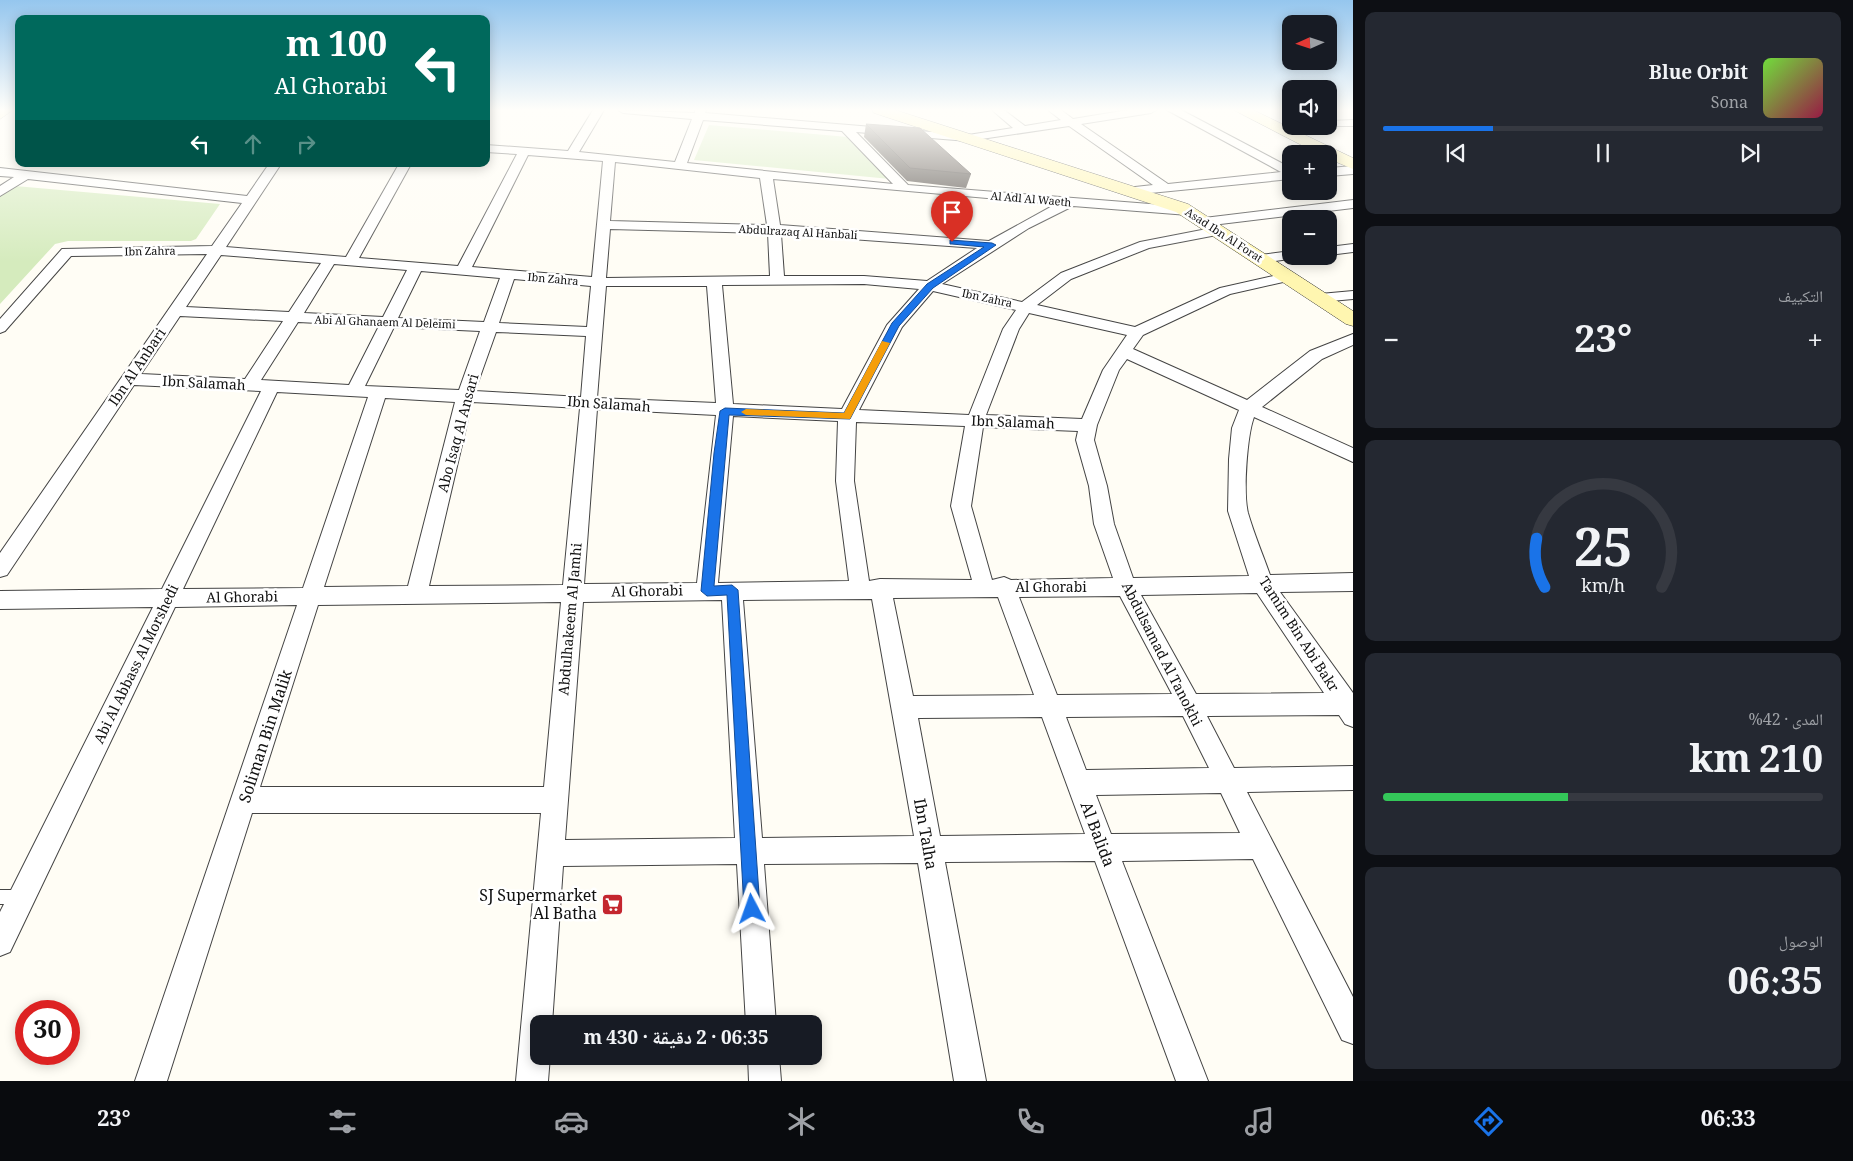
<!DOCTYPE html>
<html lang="ar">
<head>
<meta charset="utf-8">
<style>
	:root { --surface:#171b24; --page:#242831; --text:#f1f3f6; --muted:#9ea1a6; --line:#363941; --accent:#1a73e8 }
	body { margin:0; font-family:Georgia,"Noto Naskh Arabic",serif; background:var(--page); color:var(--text); direction:rtl; height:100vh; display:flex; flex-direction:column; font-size:19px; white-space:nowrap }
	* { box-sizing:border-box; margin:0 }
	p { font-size:16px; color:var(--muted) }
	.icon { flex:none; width:28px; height:28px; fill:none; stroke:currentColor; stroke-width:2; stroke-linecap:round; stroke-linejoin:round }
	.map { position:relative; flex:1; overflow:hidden; direction:ltr }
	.side { display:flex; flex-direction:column; gap:12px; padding:12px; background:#0d0f14; width:500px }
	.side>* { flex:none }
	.guide { position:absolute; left:15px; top:15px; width:475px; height:152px; border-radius:10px; box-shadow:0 2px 12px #0003; direction:rtl; background:#00695c; color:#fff; overflow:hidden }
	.needle { width:32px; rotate:267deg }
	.fabs { position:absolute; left:1282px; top:15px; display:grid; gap:10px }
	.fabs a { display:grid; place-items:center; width:55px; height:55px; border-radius:10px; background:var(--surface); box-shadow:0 2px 12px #0003; font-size:25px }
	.speed { position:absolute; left:15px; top:1000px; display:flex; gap:10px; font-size:25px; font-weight:700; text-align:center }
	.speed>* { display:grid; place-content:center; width:65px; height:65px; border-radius:50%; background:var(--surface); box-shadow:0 2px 12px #0003; line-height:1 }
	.speed .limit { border:8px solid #d22; background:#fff; color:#111 }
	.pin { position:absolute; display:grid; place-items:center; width:42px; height:42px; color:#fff; margin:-51px -21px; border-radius:50% 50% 50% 0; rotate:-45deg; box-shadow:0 0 5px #0007 }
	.pin .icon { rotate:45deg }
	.me { position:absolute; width:55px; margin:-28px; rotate:356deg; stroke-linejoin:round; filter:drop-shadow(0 0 4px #0008) }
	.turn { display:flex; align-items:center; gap:18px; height:105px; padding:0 20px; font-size:22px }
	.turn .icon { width:65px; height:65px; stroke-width:2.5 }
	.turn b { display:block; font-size:35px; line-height:42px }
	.lanes { display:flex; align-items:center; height:48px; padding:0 20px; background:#0003; justify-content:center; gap:25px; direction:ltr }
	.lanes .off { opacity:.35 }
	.big { font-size:38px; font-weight:700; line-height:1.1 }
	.side .card { flex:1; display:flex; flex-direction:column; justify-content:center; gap:8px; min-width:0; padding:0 18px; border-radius:10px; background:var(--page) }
	.side .dial { align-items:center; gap:0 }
	.dial svg { height:130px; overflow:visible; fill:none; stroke:var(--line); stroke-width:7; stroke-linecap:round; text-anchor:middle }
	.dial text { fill:var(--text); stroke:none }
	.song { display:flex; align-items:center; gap:15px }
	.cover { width:60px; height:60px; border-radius:8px; background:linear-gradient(135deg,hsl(100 70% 55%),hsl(340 70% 35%)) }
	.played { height:5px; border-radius:2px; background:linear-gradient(90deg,var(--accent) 25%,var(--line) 25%) }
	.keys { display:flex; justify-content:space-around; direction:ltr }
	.heat { display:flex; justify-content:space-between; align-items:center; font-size:28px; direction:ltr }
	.charge { height:8px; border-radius:4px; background:linear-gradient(90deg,#34c759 42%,var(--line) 0) }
	.trip { position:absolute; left:530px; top:1015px; width:292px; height:50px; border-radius:10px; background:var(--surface); box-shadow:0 2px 12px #0003; font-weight:700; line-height:50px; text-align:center; direction:rtl }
	.dock { display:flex; height:80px; justify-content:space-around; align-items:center; background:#090b0e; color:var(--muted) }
	.dock .icon { width:35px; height:35px }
	.dock .selected { color:var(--accent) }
	.dock b { font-size:22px; color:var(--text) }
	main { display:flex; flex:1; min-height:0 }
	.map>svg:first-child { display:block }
</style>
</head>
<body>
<main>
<section class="side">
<div class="card">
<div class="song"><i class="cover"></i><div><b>Blue Orbit</b><p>Sona</p></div></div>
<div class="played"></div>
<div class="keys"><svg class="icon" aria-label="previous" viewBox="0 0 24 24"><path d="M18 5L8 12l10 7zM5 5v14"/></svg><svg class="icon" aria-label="pause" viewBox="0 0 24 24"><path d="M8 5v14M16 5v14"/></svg><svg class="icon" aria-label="next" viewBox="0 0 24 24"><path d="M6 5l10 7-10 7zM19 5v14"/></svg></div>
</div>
<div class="card"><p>التكييف</p>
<div class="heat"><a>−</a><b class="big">23°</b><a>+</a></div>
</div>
<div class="card dial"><svg viewBox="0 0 100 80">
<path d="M14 69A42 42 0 1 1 86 69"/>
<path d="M14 69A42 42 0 0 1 9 39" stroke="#1a73e8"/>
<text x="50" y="56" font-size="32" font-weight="700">25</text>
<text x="50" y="72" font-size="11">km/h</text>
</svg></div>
<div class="card"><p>المدى · 42%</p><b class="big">210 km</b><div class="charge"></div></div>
<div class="card"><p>الوصول</p><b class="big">06:35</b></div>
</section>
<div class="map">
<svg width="1353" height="1081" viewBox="0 0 1353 1081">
	<rect width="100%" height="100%" fill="#fffdf5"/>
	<path fill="#d5ebbd" d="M709,125L848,137L890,179L694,160Z
		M15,186L220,204L196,239L191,241H68L55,244L0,304V195Z"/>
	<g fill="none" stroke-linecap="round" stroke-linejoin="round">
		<defs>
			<path id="lane" d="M0,890H21L26,892L28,897L26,902L21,904H0Z"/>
			<path id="street" d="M593,110H604L579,152L675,162L692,119L623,113L618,110L695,113V110H706L705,113L968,135L1013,128L992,110H1004L1025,126L1061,120L1048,110H1061L1073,119L1128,110H1156L1151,113L1081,124L1168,184L1281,172L1167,110H1181L1291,168V179L1130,195L1126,194L1124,191L1126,188L1153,185L1069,126L968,141L856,132L908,185L1188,207L1194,211L1188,215L1073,206L1029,228L942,284L1022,302L1061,273L1140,242L1217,227L1222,228L1224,231L1222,234L1149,248L1071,279L1037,305L1135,327L1220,288L1287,273L1292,274L1294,277L1292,280L1230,294L1143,335L1133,349L1247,400L1310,351L1353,334V345L1322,359L1262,407L1353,448V462L1254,417C1247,436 1243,493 1248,513C1254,534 1263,555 1270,575L1353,573V591L1280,592L1353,693V727L1345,724L1339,715L1207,716L1234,768L1353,766V790L1247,792L1353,997V1044L1342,1040L1253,859L1122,861L1208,1081H1176L1095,861L945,862L986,1081H954L918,863L764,864L776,1024H746L737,864L563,866L552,1024H539V1056H550L548,1081H516L541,813H252L167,1081H135L297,605L175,607L10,952L0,956V912L153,607L0,609V591L162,589L261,391L134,385L7,575L0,577V553L207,254L71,256L5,331L0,333V319L62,249L212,246L242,203L28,179L0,196V186L14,177L0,176V168L247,196L269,164H281L226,247L346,257L399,164H411L359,258L458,266L517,154L486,152V145L568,151ZM703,120L842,131L893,184L687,163ZM528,155L603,161L592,277L472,267ZM615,162L760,178L767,225L610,221ZM773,179L1056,204L989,241L780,225ZM610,229L768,233L770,276L606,278ZM781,234L977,248L927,281L864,276H784ZM221,255L321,263L289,312L186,307ZM334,264L407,270L383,317L304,313ZM421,271L500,278L484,322L398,318ZM514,279L591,286L587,327L499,323ZM864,284L919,289L887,325L842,409L733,404L722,285ZM606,286H707L716,403L597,398ZM933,291L1016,310L1003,329L969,415L859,410L902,327ZM1029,313L1127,335L1103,370L1082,419L986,415L1019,329ZM180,316L283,321L245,379L141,374ZM298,322L379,326L349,385L261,380ZM394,327L480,331L459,390L365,386ZM496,332L586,336L581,397L475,391ZM1127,359L1239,410L1232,428L1229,459L1228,511L1249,576L1133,578L1114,524L1107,486L1094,440L1097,425L1119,370ZM277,392L368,397L303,588L183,589ZM385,398L455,402L408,586L324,587ZM472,402L580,408L563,585L429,586ZM597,409L716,415L697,583L584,584ZM733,416L838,421L836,481L849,581L718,583ZM856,422L965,426L951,506L972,580L880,579L869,581L854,481ZM983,427L1078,431L1076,440L1089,486L1094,524L1113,578L1011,580L1004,577L992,580L971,506ZM1257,593L1324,693L1196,694L1141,595ZM1120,596L1172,694L1057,695L1019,597ZM998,597L1034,695L913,696L893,598ZM872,599L914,836L762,838L743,600ZM722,600L735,838L565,840L583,602ZM561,602L544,787H260L318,605ZM1183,716L1209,768L1086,770L1066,717ZM1042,717L1085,834L940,836L918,718ZM1221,793L1240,833L1111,834L1096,795Z
				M1353,120V126H1325H1329V121Z
				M1293,126H1306L1301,129Z
				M1353,166V174L1329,176V168Z
				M1353,200V208L1204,226L1197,222L1204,218Z
				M1353,244V252L1329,255V247Z
				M1291,251V256H1297L1296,258L1261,263L1254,259L1261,255Z
				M1353,291V299L1320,302L1313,298L1320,294Z
				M748,1056H779L781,1081H749Z"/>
			<path id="secondary" d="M0,110H13L0,119Z
				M872,110H895L1188,204L1353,311V326L1346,324L1176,212L874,113Z
				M1234,110H1253L1353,158V169L1329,159V154H1319Z"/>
		</defs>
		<use href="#lane" stroke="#444" stroke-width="2"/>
		<use href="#street" stroke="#444" stroke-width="2"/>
		<use href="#secondary" stroke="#333" stroke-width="1"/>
		<use href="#lane" fill="#fff" fill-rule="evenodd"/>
		<use href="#street" fill="#fff" fill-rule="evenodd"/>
		<use href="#secondary" fill="#fff6b0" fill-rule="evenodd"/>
	</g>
	<path fill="#4d4742" d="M866,124L971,174L966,188L907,181L864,137Z"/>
	<path fill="#5a524d" stroke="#3f3936" d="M866,124L920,128L971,174L910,168Z"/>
	<linearGradient id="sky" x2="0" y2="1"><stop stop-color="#95c6ee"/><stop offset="0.42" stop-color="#fffefa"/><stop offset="1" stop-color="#fffefa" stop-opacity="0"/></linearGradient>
	<rect width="1353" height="262" fill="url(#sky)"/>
	<path fill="#1a73e8" stroke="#114b97" d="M950,240L992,243L996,245L933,288L899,326L850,419L729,415L714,586L732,585L738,590L760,909L758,915L752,917L747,915L744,909L727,595L707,596L701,591L714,453L720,411L725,408L844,413L892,323L927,284L984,247L952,244H950Z"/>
	<path fill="#f59e0b" d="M882,341L890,343L850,419L746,415L741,412L746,409L844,413Z"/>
	<defs>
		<symbol id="supermarket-square" viewBox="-11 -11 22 22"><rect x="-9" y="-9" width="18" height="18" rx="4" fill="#c4262e" stroke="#fff"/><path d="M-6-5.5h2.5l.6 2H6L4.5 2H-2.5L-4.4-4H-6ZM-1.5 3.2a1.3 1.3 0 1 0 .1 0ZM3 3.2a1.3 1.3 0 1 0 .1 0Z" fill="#fff"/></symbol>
	</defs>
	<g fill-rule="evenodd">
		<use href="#supermarket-square" x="600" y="892" width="25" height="25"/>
	</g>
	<g text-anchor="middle" stroke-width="5" stroke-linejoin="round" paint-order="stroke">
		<g font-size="11" fill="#111" stroke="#fff">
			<text transform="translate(1031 199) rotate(5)" y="4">Al Adl Al Waeth</text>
			<text transform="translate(798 232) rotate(3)" y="4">Abdulrazaq Al Hanbali</text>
			<text transform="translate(1224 235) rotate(33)" y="4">Asad Ibn Al Forat</text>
			<text transform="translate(150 251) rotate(-1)" y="4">Ibn Zahra</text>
			<text transform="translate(553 279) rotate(5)" y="4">Ibn Zahra</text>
			<text transform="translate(987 298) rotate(12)" y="4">Ibn Zahra</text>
			<text transform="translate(385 322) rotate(2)" y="4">Abi Al Ghanaem Al Deleimi</text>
		</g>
		<g font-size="14" fill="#111" stroke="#fff">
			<text transform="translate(137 367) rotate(-56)" y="5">Ibn Al Anbari</text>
			<text transform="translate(204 383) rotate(3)" y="5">Ibn Salamah</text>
			<text transform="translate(609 404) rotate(4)" y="5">Ibn Salamah</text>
			<text transform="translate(1013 422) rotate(2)" y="5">Ibn Salamah</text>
			<text transform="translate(458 433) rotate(-75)" y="5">Abo Isaq Al Ansari</text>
			<text x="1051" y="592">Al Ghorabi</text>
			<text transform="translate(647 591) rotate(-1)" y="5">Al Ghorabi</text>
			<text transform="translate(242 597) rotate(-1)" y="5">Al Ghorabi</text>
			<text transform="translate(570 619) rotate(-85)" y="5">Abdulhakeem Al Jamhi</text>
			<text transform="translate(1299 634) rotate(57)" y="5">Tamim Bin Abi Bakr</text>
			<text transform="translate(1162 654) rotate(63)" y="5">Abdulsamad Al Tanokhi</text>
			<text transform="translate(136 664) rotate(-64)" y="5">Abi Al Abbass Al Morshedi</text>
		</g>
		<g font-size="16" fill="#111" stroke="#fff">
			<text transform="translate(265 736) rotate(-72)" y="6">Soliman Bin Malik</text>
			<text transform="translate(926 834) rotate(80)" y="6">Ibn Talha</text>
			<text transform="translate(1098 834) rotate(69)" y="6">Al Balida</text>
		</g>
		<g font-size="16" fill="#111" stroke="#fff" text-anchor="end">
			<text x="597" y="901">SJ Supermarket<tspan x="597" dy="18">Al Batha</tspan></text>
		</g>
	</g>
</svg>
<div class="fabs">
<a><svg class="needle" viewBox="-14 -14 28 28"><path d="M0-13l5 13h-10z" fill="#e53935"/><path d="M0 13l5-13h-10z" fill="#9ea1a6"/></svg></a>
<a><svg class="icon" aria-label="sound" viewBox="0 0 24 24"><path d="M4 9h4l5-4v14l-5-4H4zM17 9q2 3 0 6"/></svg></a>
<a>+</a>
<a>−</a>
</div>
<div class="speed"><div class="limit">30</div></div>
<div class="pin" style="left:952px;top:242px;background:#d93025"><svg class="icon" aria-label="arrive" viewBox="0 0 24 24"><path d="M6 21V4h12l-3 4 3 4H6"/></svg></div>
<svg class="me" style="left:752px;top:909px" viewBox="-20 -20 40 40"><path d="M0-17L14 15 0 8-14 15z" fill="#1a73e8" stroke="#fff" stroke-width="4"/></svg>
<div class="trip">06:35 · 2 دقيقة · 430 m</div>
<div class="guide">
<div class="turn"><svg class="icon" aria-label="left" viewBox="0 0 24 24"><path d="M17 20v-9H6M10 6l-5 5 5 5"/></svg><div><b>100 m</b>Al Ghorabi</div></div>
<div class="lanes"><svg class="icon" aria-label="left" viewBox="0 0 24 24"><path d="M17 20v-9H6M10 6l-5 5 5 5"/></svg><svg class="icon off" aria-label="ahead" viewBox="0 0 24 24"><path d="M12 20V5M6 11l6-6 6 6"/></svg><svg class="icon off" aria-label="right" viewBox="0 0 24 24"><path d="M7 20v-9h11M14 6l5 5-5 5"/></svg></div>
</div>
</div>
</main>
<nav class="dock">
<b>06:33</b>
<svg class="icon selected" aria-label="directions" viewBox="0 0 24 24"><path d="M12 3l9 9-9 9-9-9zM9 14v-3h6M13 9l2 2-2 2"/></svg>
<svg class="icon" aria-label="music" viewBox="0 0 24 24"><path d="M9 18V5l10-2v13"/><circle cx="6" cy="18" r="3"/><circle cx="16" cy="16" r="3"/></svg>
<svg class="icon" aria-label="phone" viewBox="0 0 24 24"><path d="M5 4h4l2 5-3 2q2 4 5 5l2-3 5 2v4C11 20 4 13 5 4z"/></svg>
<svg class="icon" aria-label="climate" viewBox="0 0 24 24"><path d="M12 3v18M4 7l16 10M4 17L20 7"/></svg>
<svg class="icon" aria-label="car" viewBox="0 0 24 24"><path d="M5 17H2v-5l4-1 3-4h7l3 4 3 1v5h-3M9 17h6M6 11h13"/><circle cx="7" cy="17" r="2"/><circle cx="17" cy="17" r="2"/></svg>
<svg class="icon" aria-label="filters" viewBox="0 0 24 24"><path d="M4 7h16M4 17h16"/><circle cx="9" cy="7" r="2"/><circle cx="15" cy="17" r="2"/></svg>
<b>23°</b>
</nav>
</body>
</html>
